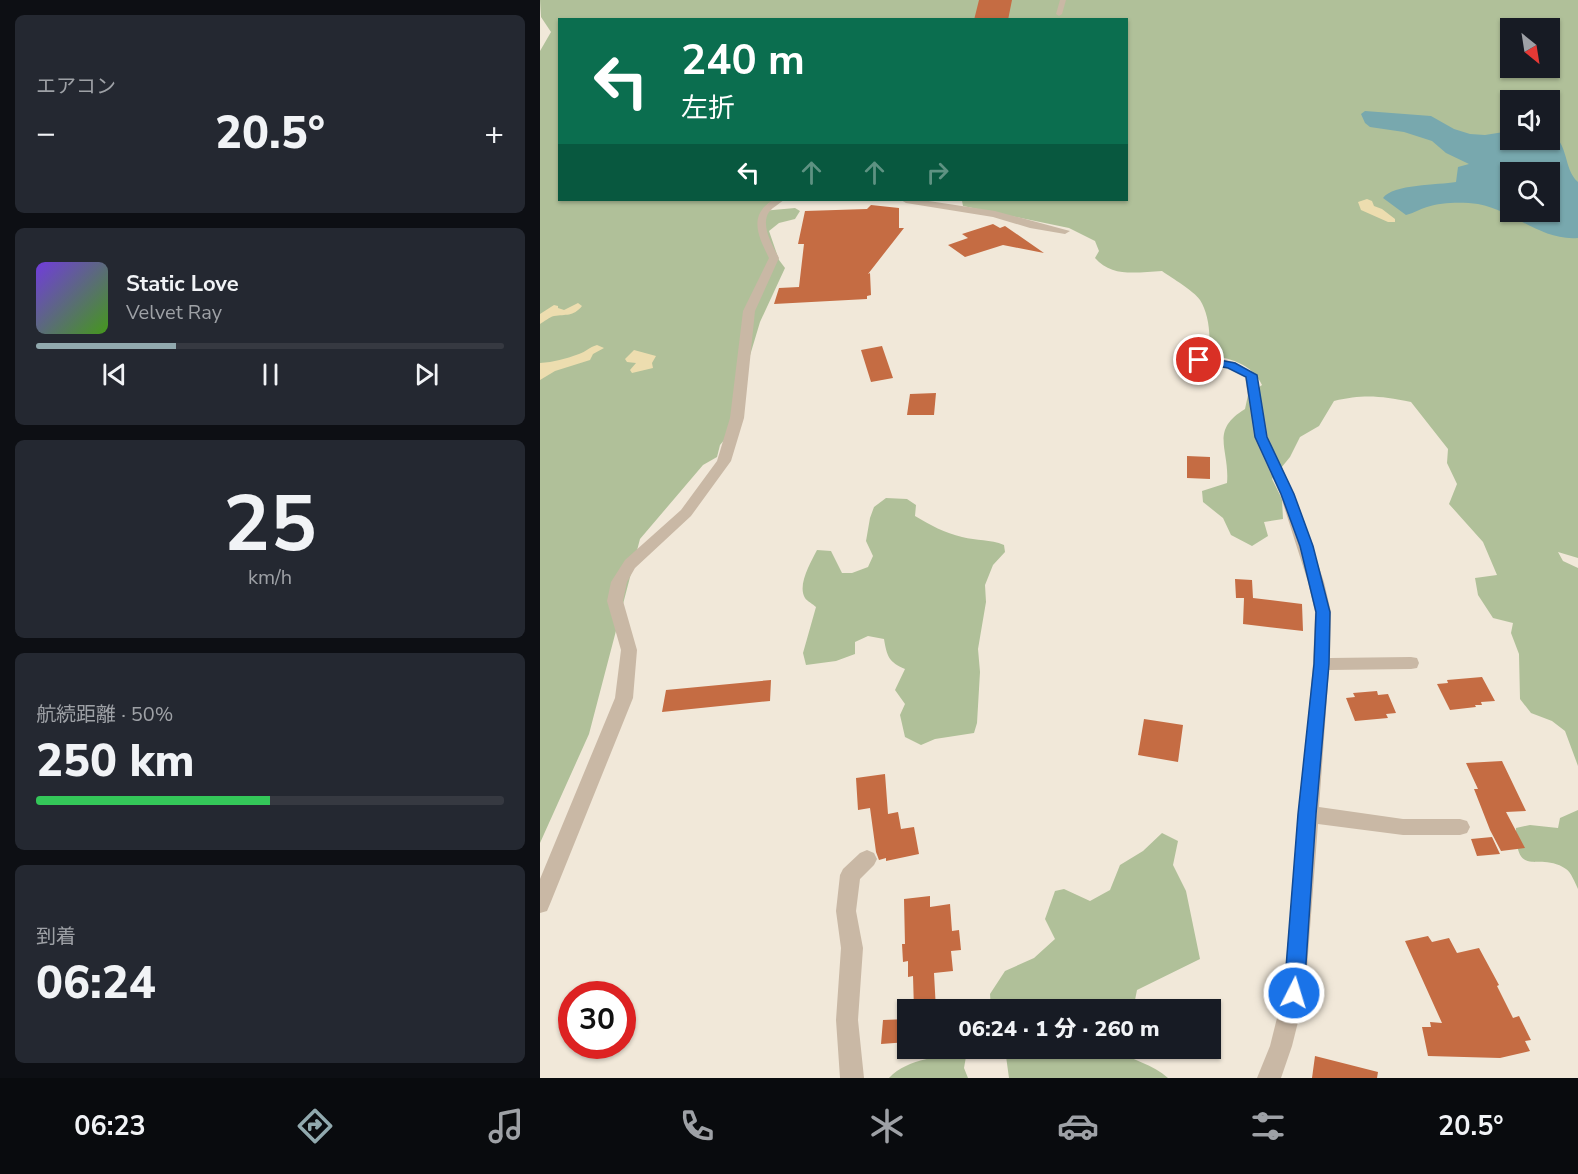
<!DOCTYPE html>
<html lang="ja">
<head>
<meta charset="utf-8">
<style>
	:root { --surface:#171b24; --page:#242831; --text:#f1f3f6; --muted:#9ea1a6; --line:#363941; --accent:#91a9ae }
	body { margin:0; font-family:"Nunito Sans","Noto Sans JP",sans-serif; background:var(--page); color:var(--text); height:100vh; display:flex; flex-direction:column; font-size:22px; white-space:nowrap }
	* { box-sizing:border-box; margin:0 }
	p { font-size:20px; color:var(--muted) }
	.icon { flex:none; width:33px; height:33px; fill:none; stroke:currentColor; stroke-width:2; stroke-linecap:round; stroke-linejoin:round }
	.map { position:relative; flex:1; overflow:hidden }
	.details { display:flex; flex-direction:column; gap:15px; padding:15px; background:#0d0f14; width:540px }
	.details>* { flex:none }
	.banner { position:absolute; left:18px; top:18px; width:570px; height:183px; border-radius:0px; box-shadow:0 2px 4px #0004; background:#0b6e4f; color:#fff; overflow:hidden }
	.needle { width:39px; rotate:150deg }
	.buttons { position:absolute; left:960px; top:18px; display:grid; gap:12px }
	.buttons a { display:grid; place-items:center; width:60px; height:60px; border-radius:0px; background:var(--surface); box-shadow:0 2px 4px #0004; font-size:30px }
	.speed { position:absolute; left:18px; top:981px; display:flex; gap:12px; font-size:30px; font-weight:700; text-align:center }
	.speed>* { display:grid; place-content:center; width:78px; height:78px; border-radius:50%; background:var(--surface); box-shadow:0 2px 4px #0004; line-height:1 }
	.speed .limit { border:9px solid #d22; background:#fff; color:#111 }
	.pin { position:absolute; display:grid; place-items:center; width:51px; height:51px; color:#fff; margin:-26px; border:3px solid #fff; border-radius:50%; box-shadow:0 2px 6px #0007 }
	.me { position:absolute; width:66px; margin:-33px; rotate:5deg; stroke-linejoin:round; filter:drop-shadow(0 0 4px #0008) }
	.turn { display:flex; align-items:center; gap:21px; height:126px; padding:0 24px; font-size:27px }
	.turn .icon { width:78px; height:78px; stroke-width:2.5 }
	.turn b { display:block; font-size:42px; line-height:51px }
	.lanes { display:flex; align-items:center; height:57px; padding:0 24px; background:#0003; justify-content:center; gap:30px; direction:ltr }
	.lanes .off { opacity:.35 }
	.big { font-size:45px; font-weight:800; line-height:1.1 }
	.details .tile { flex:1; display:flex; flex-direction:column; justify-content:center; gap:9px; min-width:0; padding:0 21px; border-radius:9px; background:var(--page) }
	.details .dial { align-items:center; gap:0 }
	.dial b { font-size:78px; line-height:1 }
	.song { display:flex; align-items:center; gap:18px }
	.cover { width:72px; height:72px; border-radius:9px; background:linear-gradient(135deg,hsl(260 70% 55%),hsl(100 70% 35%)) }
	.played { height:6px; border-radius:3px; background:linear-gradient(90deg,var(--accent) 30%,var(--line) 30%) }
	.keys { display:flex; justify-content:space-around; direction:ltr }
	.heat { display:flex; justify-content:space-between; align-items:center; font-size:33px; direction:ltr }
	.charge { height:9px; border-radius:4px; background:linear-gradient(90deg,#34c759 50%,var(--line) 0) }
	.trip { position:absolute; left:357px; top:999px; width:324px; height:60px; border-radius:0px; background:var(--surface); box-shadow:0 2px 4px #0004; font-weight:800; line-height:60px; text-align:center }
	.dock { display:flex; height:96px; justify-content:space-around; align-items:center; background:#090b0e; color:var(--muted) }
	.dock .icon { width:42px; height:42px }
	.dock .on { color:var(--accent) }
	.dock b { font-size:27px; color:var(--text) }
	main { display:flex; flex:1; min-height:0 }
	.map>svg:first-child { display:block }
</style>
</head>
<body>
<main>
<section class="details">
<div class="tile"><p>エアコン</p>
<div class="heat"><a>−</a><b class="big">20.5°</b><a>+</a></div>
</div>
<div class="tile">
<div class="song"><i class="cover"></i><div><b>Static Love</b><p>Velvet Ray</p></div></div>
<div class="played"></div>
<div class="keys"><svg class="icon" aria-label="previous" viewBox="0 0 24 24"><path d="M18 5L8 12l10 7zM5 5v14"/></svg><svg class="icon" aria-label="pause" viewBox="0 0 24 24"><path d="M8 5v14M16 5v14"/></svg><svg class="icon" aria-label="next" viewBox="0 0 24 24"><path d="M6 5l10 7-10 7zM19 5v14"/></svg></div>
</div>
<div class="tile dial"><b>25</b><p>km/h</p></div>
<div class="tile"><p>航続距離 · 50%</p><b class="big">250 km</b><div class="charge"></div></div>
<div class="tile"><p>到着</p><b class="big">06:24</b></div>
</section>
<div class="map">
<svg width="1038" height="1078" viewBox="0 0 1038 1078">
	<rect width="100%" height="100%" fill="#f1e8d9"/>
	<path fill="#b0c099" fill-rule="evenodd" d="M0,0H1038V558L1018,552L1023,561L1038,568V766L1025,731L1012,721L991,713L980,699L979,654L971,633L973,623L953,618L938,595L935,578L957,575L943,542L909,504L917,484L907,463L908,449L871,402C841,396 824,394 794,401L779,426L760,437L750,457L732,479L742,499L743,519L724,522L728,536L712,546L691,535L683,518L663,502L662,491L687,483C690,449 669,431 705,409L708,395L722,385C712,363 689,358 667,355C672,340 669,314 660,300C654,291 632,278 622,271C598,272 572,278 555,258L559,251L555,241L529,228L423,206L422,201L425,200H586V20H20V200H237L228,204L222,211L255,208L260,211L255,219L239,223L229,231L239,260L245,268L220,322L185,439L180,445L177,457L163,465L100,539L49,734L0,843V51L11,32L1,17ZM970,28H1010V68H970ZM970,100H1010V140H970ZM970,172H1010V212H970Z
		M346,498L367,499L376,505L375,516C390,525 405,533 422,537C437,541 450,539 464,545L465,552L453,565L445,585L446,602L438,649L440,672L437,723L434,733L395,739L381,745L365,737L360,715L365,704L355,690L365,669C349,662 347,657 344,639L328,636L315,642V654L296,661L266,665L263,653L276,607C273,604 267,601 265,598C257,585 271,562 277,550L291,551L302,573H312L328,567L333,556L326,541L330,518L334,507Z
		M1038,810V889C1035,883 1031,872 1026,869C999,850 976,882 976,828L990,825L1018,828L1020,818Z
		M622,833L638,841L633,865L646,891L660,959L597,990L594,1005L586,1009H451L450,994L465,971L494,958L515,939L505,919L515,891L524,889L550,901L570,890L580,865L603,851Z
		M465,1049H576C592,1061 613,1064 628,1078H469Z
		M427,1051L424,1068L428,1078H349C369,1057 401,1058 427,1051Z"/>
	<path fill="#edddaf" d="M827,199L832,201L834,206L842,209L855,219V222H848L821,210L818,202Z
		M38,303L42,306C33,317 26,314 14,316C9,317 4,322 0,324V314L14,305L18,306V308L24,310Z
		M57,345L64,348L53,354L50,360L15,371L0,380V363C14,362 25,359 39,354C46,352 49,347 57,345Z
		M94,350L116,356L112,363L113,368L92,373L90,370L96,363L87,362L85,359Z"/>
	<path fill="#78a8ae" fill-rule="evenodd" d="M825,111L891,116L914,129L930,134L945,135L970,131V140H1010V133C1029,142 1023,169 1038,182V238C1000,241 975,211 938,204C923,202 902,202 887,207C880,209 874,213 866,215L843,198C853,184 898,185 916,182L918,167L929,164L906,153L892,141L864,132L830,127L825,123L821,114ZM970,172H1010V212H970Z"/>
	<path fill="#c56c43" d="M439,0H472L468,20H434Z
		M331,205L359,208V228H364L328,274L330,273L331,295L327,296V299L234,304L239,288L259,287L264,244H258L265,211L327,209Z
		M453,224L460,228L465,226L504,253L463,245L425,257L408,245L428,238L422,234Z
		M342,346L353,378L331,382L321,350Z
		M396,393L394,415H367L370,394Z
		M647,456L670,457V479L647,478Z
		M695,579L712,580L713,598L762,604L763,631L703,624L704,598H696Z
		M942,677L955,701L941,702L942,705H935L936,707L910,710L897,684L908,683L907,680Z
		M231,680L230,701L122,712L126,690Z
		M837,691L838,695L848,694L856,713L846,714L848,718L815,721L806,698L815,697L813,693Z
		M604,719L643,725L638,762L598,755Z
		M962,761L986,811L966,812L985,848L961,851L950,830L934,789H938L926,763Z
		M345,774L348,814L358,812L361,829L374,827L379,854L346,861V858L339,860L336,852L330,808L318,810L316,778Z
		M952,837L960,854L937,856L931,839Z
		M390,896V907L410,904L412,931L419,930L421,950L411,951L413,971L394,973L396,1010H374L373,976L368,977V961L363,962L362,944H365L364,899Z
		M888,936L892,942L909,938L917,953L939,948L959,985L957,986L973,1018L979,1016L991,1040L985,1041L990,1051L960,1058L888,1056L882,1027H891L890,1022L902,1023L865,941Z
		M368,1019V1042L341,1044L343,1020Z
		M775,1056L838,1072L837,1078H772Z"/>
	<g fill="none" stroke-linecap="round" stroke-linejoin="round">
		<path fill="#c9b8a5" fill-rule="evenodd" d="M520,0H526L522,14L519,16L516,14Z
			M233,200H244C239,204 233,207 229,212C220,226 233,246 239,258L215,311L204,418L191,461L151,516L95,568L87,582L83,601L97,650L93,698L10,904L7,911L0,913V879L75,698L81,650L67,601L71,582L85,560L141,510L177,461L190,418L203,311L229,258C218,236 208,215 233,200Z
			M361,200H382L455,211L530,231L525,234L490,228L453,217L366,203Z
			M659,356L695,362L717,375L728,437L754,494L784,582L791,612L790,658L871,657L877,658L879,663L877,668L871,669L789,670L779,807L863,819H920L927,821L930,827L927,833L920,835H863L778,824L765,994L752,1046L741,1078H717L730,1046L743,994L773,664L775,612L768,582L740,494L714,437L705,377L688,368L655,363V357Z
			M327,850L334,853L337,859L334,865L320,879L316,911L323,948L318,1020L324,1078H300L296,1020L301,948L296,911L300,875L303,869L320,853Z"/>
	</g>
	<path fill="#1a73e8" stroke="#114b97" stroke-width="1.5" d="M659,356L695,363L717,375L727,437L754,494L773,546L790,612L789,664L776,814L764,993L761,1000L754,1003L747,1000L744,993L758,814L774,664L776,612L760,546L741,494L715,437L706,377L688,368L655,362V357Z"/>
</svg>
<div class="buttons">
<a><svg class="needle" viewBox="-14 -14 28 28"><path d="M0-13l5 13h-10z" fill="#e53935"/><path d="M0 13l5-13h-10z" fill="#9ea1a6"/></svg></a>
<a><svg class="icon" aria-label="sound" viewBox="0 0 24 24"><path d="M4 9h4l5-4v14l-5-4H4zM17 9q2 3 0 6"/></svg></a>
<a><svg class="icon" aria-label="search" viewBox="0 0 24 24"><circle cx="10" cy="10" r="6"/><path d="M15 15l6 6"/></svg></a>
</div>
<div class="speed"><div class="limit">30</div></div>
<div class="pin" style="left:659px;top:360px;background:#d93025"><svg class="icon" aria-label="arrive" viewBox="0 0 24 24"><path d="M6 21V4h12l-3 4 3 4H6"/></svg></div>
<svg class="me" style="left:754px;top:993px" viewBox="-20 -20 40 40"><circle r="17" fill="#1a73e8" stroke="#fff" stroke-width="3"/><path d="M0-11L8 9 0 5-8 9z" fill="#fff"/></svg>
<div class="trip">06:24 · 1 分 · 260 m</div>
<div class="banner">
<div class="turn"><svg class="icon" aria-label="left" viewBox="0 0 24 24"><path d="M17 20v-9H6M10 6l-5 5 5 5"/></svg><div><b>240 m</b>左折</div></div>
<div class="lanes"><svg class="icon" aria-label="left" viewBox="0 0 24 24"><path d="M17 20v-9H6M10 6l-5 5 5 5"/></svg><svg class="icon off" aria-label="ahead" viewBox="0 0 24 24"><path d="M12 20V5M6 11l6-6 6 6"/></svg><svg class="icon off" aria-label="ahead" viewBox="0 0 24 24"><path d="M12 20V5M6 11l6-6 6 6"/></svg><svg class="icon off" aria-label="right" viewBox="0 0 24 24"><path d="M7 20v-9h11M14 6l5 5-5 5"/></svg></div>
</div>
</div>
</main>
<nav class="dock">
<b>06:23</b>
<svg class="icon on" aria-label="directions" viewBox="0 0 24 24"><path d="M12 3l9 9-9 9-9-9zM9 14v-3h6M13 9l2 2-2 2"/></svg>
<svg class="icon" aria-label="music" viewBox="0 0 24 24"><path d="M9 18V5l10-2v13"/><circle cx="6" cy="18" r="3"/><circle cx="16" cy="16" r="3"/></svg>
<svg class="icon" aria-label="phone" viewBox="0 0 24 24"><path d="M5 4h4l2 5-3 2q2 4 5 5l2-3 5 2v4C11 20 4 13 5 4z"/></svg>
<svg class="icon" aria-label="climate" viewBox="0 0 24 24"><path d="M12 3v18M4 7l16 10M4 17L20 7"/></svg>
<svg class="icon" aria-label="car" viewBox="0 0 24 24"><path d="M5 17H2v-5l4-1 3-4h7l3 4 3 1v5h-3M9 17h6M6 11h13"/><circle cx="7" cy="17" r="2"/><circle cx="17" cy="17" r="2"/></svg>
<svg class="icon" aria-label="filters" viewBox="0 0 24 24"><path d="M4 7h16M4 17h16"/><circle cx="9" cy="7" r="2"/><circle cx="15" cy="17" r="2"/></svg>
<b>20.5°</b>
</nav>
</body>
</html>
